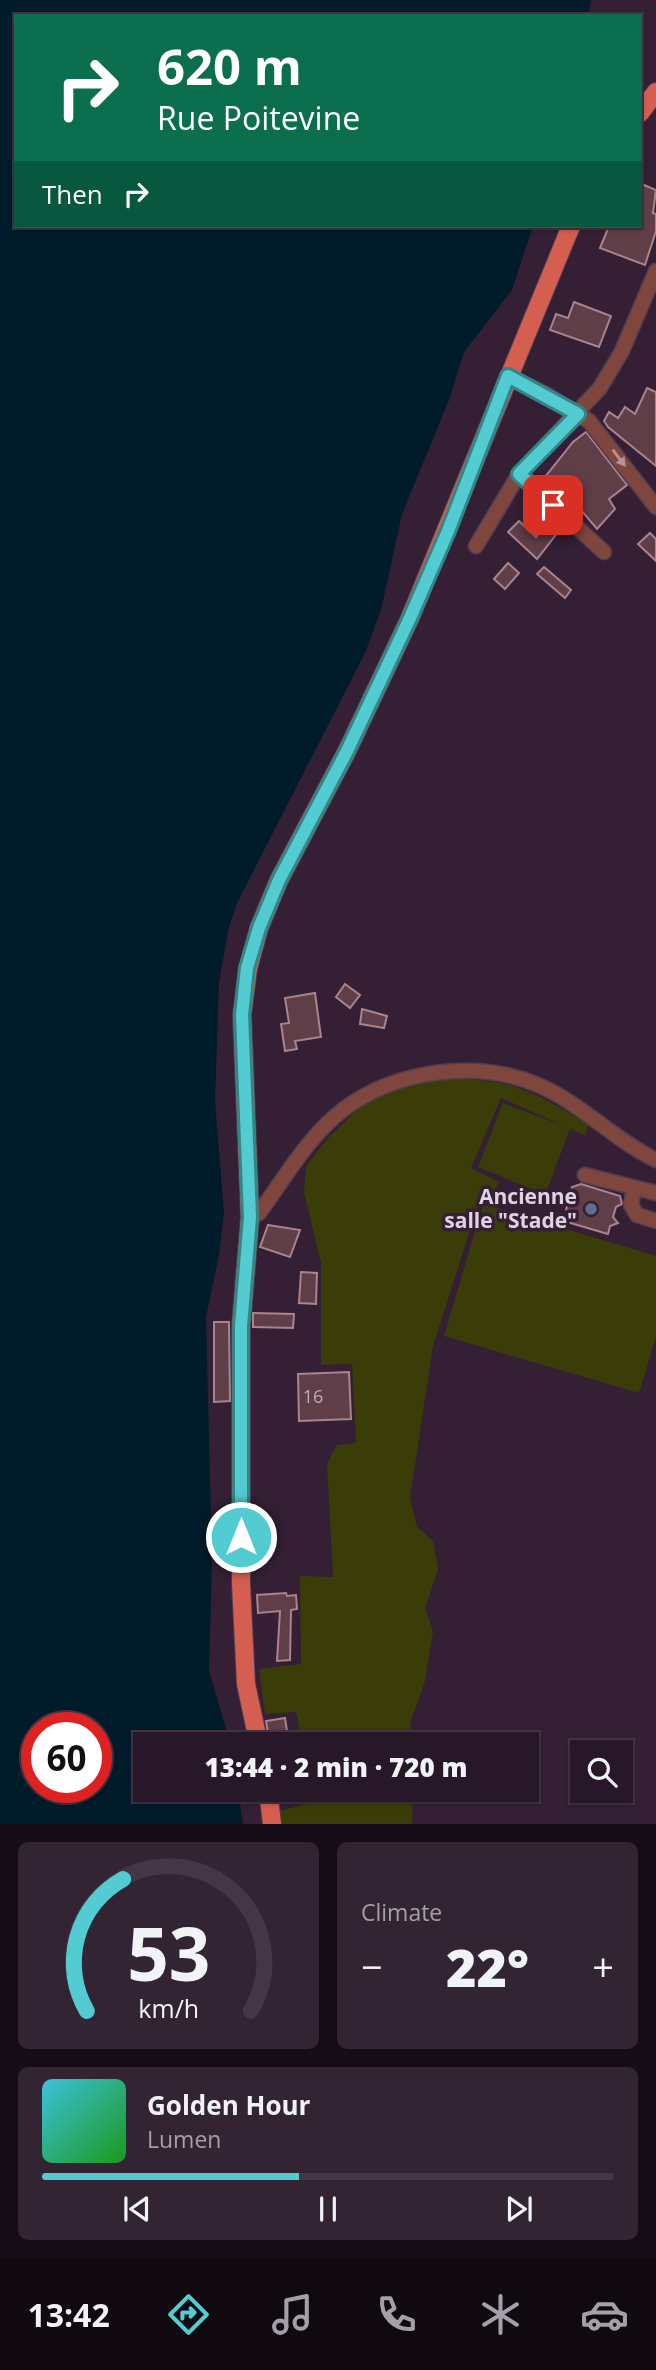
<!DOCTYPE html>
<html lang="en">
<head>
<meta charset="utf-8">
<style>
	:root { --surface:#271728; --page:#332434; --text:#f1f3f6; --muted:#a49fa8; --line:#433645; --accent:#52ccd0 }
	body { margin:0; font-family:"Open Sans",sans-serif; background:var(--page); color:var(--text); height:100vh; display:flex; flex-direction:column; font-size:26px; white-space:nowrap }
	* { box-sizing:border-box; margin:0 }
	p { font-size:23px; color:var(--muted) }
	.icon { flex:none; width:38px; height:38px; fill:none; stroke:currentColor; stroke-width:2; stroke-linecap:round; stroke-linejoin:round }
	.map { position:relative; height:1824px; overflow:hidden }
	.details { display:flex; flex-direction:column; gap:18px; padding:18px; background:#150d16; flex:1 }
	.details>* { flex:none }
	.hud { position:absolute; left:14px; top:14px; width:628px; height:214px; border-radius:0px; box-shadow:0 2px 5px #0004,0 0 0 2px var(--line); background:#0b6e4f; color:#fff; overflow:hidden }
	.buttons { position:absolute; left:570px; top:1740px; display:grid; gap:14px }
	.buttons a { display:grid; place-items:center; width:63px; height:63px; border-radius:0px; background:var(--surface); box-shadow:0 2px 5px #0004,0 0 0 2px var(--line); font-size:35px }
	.speed { position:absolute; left:21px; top:1712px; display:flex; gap:14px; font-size:35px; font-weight:700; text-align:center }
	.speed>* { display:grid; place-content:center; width:91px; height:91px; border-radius:50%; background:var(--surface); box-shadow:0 2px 5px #0004,0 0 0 2px var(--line); line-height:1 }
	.speed .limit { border:10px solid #d22; background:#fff; color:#111 }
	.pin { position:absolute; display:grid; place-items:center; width:60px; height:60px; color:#fff; margin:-30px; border-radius:14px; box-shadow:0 4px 10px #0006 }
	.me { position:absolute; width:77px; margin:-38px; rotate:0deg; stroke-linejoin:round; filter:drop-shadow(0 0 5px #0008) }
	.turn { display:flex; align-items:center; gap:24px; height:147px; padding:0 28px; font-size:32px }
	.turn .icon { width:91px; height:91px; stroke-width:2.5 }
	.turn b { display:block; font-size:49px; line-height:60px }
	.then { display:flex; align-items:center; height:66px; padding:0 28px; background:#0003; gap:14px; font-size:26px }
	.big { font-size:52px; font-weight:800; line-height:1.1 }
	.details .widget { flex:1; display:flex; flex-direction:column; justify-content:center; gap:10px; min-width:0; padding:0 24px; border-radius:10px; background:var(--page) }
	.details .dial { align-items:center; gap:0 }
	.dial svg { height:182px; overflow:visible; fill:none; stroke:var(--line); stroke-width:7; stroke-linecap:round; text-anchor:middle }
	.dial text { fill:var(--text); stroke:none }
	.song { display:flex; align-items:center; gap:21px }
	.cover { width:84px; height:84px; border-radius:10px; background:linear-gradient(135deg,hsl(190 70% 55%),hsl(120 70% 35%)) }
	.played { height:7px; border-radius:4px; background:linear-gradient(90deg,var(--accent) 45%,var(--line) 45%) }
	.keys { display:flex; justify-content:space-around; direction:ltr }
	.heat { display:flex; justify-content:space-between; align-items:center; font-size:38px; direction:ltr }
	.details .tiles { flex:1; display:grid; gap:18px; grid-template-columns:1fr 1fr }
	.widget:last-child { grid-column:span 2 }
	.trip { position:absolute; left:133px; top:1732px; width:406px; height:70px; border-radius:0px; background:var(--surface); box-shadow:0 2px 5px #0004,0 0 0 2px var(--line); font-weight:800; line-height:70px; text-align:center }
	.tab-bar { display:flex; height:112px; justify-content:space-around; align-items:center; background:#100910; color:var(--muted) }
	.tab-bar .icon { width:49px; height:49px }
	.tab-bar .on { color:var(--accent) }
	.tab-bar b { font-size:32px; color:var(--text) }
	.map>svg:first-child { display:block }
</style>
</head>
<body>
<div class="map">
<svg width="656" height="1824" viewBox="0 0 656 1824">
	<rect width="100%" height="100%" fill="#341f35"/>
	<path fill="#3b3d08" d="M437,1078C507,1078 530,1088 589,1125L585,1135L570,1129L545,1195L478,1167L503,1103L564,1126L501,1098L471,1168L499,1182L491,1198L481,1196L433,1346L410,1498L417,1527L433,1541L438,1569L425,1608L433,1632L425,1681L410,1723L415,1745H303L296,1712L265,1714L259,1669L301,1664L300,1576L333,1577L327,1464L337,1445L356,1443L352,1364L321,1365V1262L304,1192L306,1166L328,1138L360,1107L391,1091Z
		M483,1204L656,1256V1337L639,1393L444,1336Z
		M312,1790H413L412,1824H280L279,1811L314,1802Z"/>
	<path fill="#001b2a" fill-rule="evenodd" d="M0,0H591L588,16H16V226H533L512,290L464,352L449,400L402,514L381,610L365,653L237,903L229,927L219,982L215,1101L224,1213L219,1255L206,1317L212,1560L209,1671L231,1745H145V1790H238L243,1824H0ZM37,1727H96V1787H37Z"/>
	<path fill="#5f3e48" stroke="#a9838e" stroke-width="2" d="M644,185L656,190L653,213L656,214V231L645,265L600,248L609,226H640V194Z
		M574,302L611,316L599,347L550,330L556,314L568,318Z
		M647,388L656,392V466L608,427L604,421L609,412L618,418L625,407L635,414Z
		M586,432L627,485L609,499L615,509L597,529L570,497L564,502L552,491L548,486L551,483L545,477L573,442Z
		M551,517L562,527L537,559L508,532L519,521L536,537Z
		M650,533L656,539V561L638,544Z
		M508,563L519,573L505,589L494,579Z
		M544,567L571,590L565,598L537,574Z
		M345,984L360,995L350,1008L336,997Z
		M315,993L321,1037L295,1041L297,1049L285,1051L281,1024L289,1023L285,998Z
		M362,1009L387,1016L384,1028L360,1024Z
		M581,1184L620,1196L622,1204L616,1207L613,1217L618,1223L610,1226L608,1234L567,1222L570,1211L566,1210L572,1187Z
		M268,1225L300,1230L290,1257L260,1247Z
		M301,1272L317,1273L316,1304L299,1303Z
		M253,1313L294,1314L293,1328L253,1327Z
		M214,1322H229L230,1401L214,1402Z
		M349,1372L351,1419L299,1421L298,1374Z
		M286,1593L287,1596L296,1595L297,1609L291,1610L290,1660L277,1661L280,1611L258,1613L257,1595Z
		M285,1718L289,1745H270L266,1721Z"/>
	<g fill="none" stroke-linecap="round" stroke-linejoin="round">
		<defs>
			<path id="minor" d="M508,376L547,395L589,421L656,507
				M519,474L604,552
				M476,546L519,474L600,388L622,351L656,271
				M585,1175L656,1193
				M634,1189L631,1205L637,1215L656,1221
				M250,1217L259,1213C285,1178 308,1136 344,1109C396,1070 477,1059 538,1085C581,1103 614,1140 656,1160"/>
			<path id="major" d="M640,113L656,92
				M259,1745L246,1684L241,1584V1326L250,1217L242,1015L248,969L259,928L279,880L347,751L410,618L571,226
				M268,1790L272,1824"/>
		</defs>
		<use href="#minor" stroke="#503c50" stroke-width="17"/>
		<use href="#major" stroke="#503c50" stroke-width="20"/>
		<use href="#minor" stroke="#7f463e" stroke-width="14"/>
		<use href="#major" stroke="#d45e50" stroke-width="18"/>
	</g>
	<defs><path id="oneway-solid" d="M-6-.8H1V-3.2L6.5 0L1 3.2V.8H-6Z" transform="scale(1.75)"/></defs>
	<use fill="#b49397" href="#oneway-solid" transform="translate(619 458) rotate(53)"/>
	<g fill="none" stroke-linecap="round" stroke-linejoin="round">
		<defs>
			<path id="route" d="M241,1537V1326L250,1217L242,1015L247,968L259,928L279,880L347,751L410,618L448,531L508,376L578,414L519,474L553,505"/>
		</defs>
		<use href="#route" stroke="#358587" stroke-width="18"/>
		<use href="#route" stroke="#52ccd0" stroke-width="12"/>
	</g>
	<circle fill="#5c6f8a" stroke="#341f35" stroke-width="2.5" cx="591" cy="1209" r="7"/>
	<g text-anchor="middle" stroke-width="7" stroke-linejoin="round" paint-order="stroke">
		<g font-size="18" fill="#c0adba">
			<text x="313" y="1403">16</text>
		</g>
		<g font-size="21" font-weight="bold" fill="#e0d2e0" stroke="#341f35" text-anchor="end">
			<text x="577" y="1204">Ancienne<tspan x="577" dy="24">salle "Stade"</tspan></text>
		</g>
	</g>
</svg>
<div class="buttons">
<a><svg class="icon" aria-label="search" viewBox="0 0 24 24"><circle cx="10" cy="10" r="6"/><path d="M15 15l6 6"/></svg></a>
</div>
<div class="speed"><div class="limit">60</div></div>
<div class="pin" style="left:553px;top:505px;background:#d93025"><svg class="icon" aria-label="arrive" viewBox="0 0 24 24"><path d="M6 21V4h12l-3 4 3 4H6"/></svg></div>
<svg class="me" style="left:241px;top:1537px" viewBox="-20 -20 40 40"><circle r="17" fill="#52ccd0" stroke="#fff" stroke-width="3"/><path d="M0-11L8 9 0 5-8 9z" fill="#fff"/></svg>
<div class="trip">13:44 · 2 min · 720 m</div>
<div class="hud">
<div class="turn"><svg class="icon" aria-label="right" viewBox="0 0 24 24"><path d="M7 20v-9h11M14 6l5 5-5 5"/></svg><div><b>620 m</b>Rue Poitevine</div></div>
<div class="then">Then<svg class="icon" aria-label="right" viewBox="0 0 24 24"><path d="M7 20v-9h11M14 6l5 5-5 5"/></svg></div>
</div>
</div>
<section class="details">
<div class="tiles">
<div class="widget dial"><svg viewBox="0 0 100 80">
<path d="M14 69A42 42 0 1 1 86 69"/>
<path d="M14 69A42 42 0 0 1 30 11" stroke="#52ccd0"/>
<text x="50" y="56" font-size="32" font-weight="700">53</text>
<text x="50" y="72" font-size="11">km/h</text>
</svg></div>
<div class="widget"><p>Climate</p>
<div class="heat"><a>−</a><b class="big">22°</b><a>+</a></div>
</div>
<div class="widget">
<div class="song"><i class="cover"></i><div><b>Golden Hour</b><p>Lumen</p></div></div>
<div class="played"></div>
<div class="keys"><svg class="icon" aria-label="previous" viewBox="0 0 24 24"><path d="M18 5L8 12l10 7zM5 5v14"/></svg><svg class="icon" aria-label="pause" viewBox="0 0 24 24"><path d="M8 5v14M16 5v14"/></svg><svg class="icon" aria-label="next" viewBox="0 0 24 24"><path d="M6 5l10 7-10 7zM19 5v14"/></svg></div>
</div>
</div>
</section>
<nav class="tab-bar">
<b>13:42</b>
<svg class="icon on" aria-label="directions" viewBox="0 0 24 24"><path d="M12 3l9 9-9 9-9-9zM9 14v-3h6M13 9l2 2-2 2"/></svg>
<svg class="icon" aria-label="music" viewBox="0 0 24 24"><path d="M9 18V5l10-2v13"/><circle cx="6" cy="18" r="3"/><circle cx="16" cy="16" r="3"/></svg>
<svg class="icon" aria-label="phone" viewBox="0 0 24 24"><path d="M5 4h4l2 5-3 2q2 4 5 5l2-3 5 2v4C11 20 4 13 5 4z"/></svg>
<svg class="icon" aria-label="climate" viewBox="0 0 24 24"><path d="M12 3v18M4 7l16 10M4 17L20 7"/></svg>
<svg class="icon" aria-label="car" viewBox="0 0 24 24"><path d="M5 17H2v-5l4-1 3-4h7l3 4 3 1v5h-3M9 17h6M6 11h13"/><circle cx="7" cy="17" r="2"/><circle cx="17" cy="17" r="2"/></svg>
</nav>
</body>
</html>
